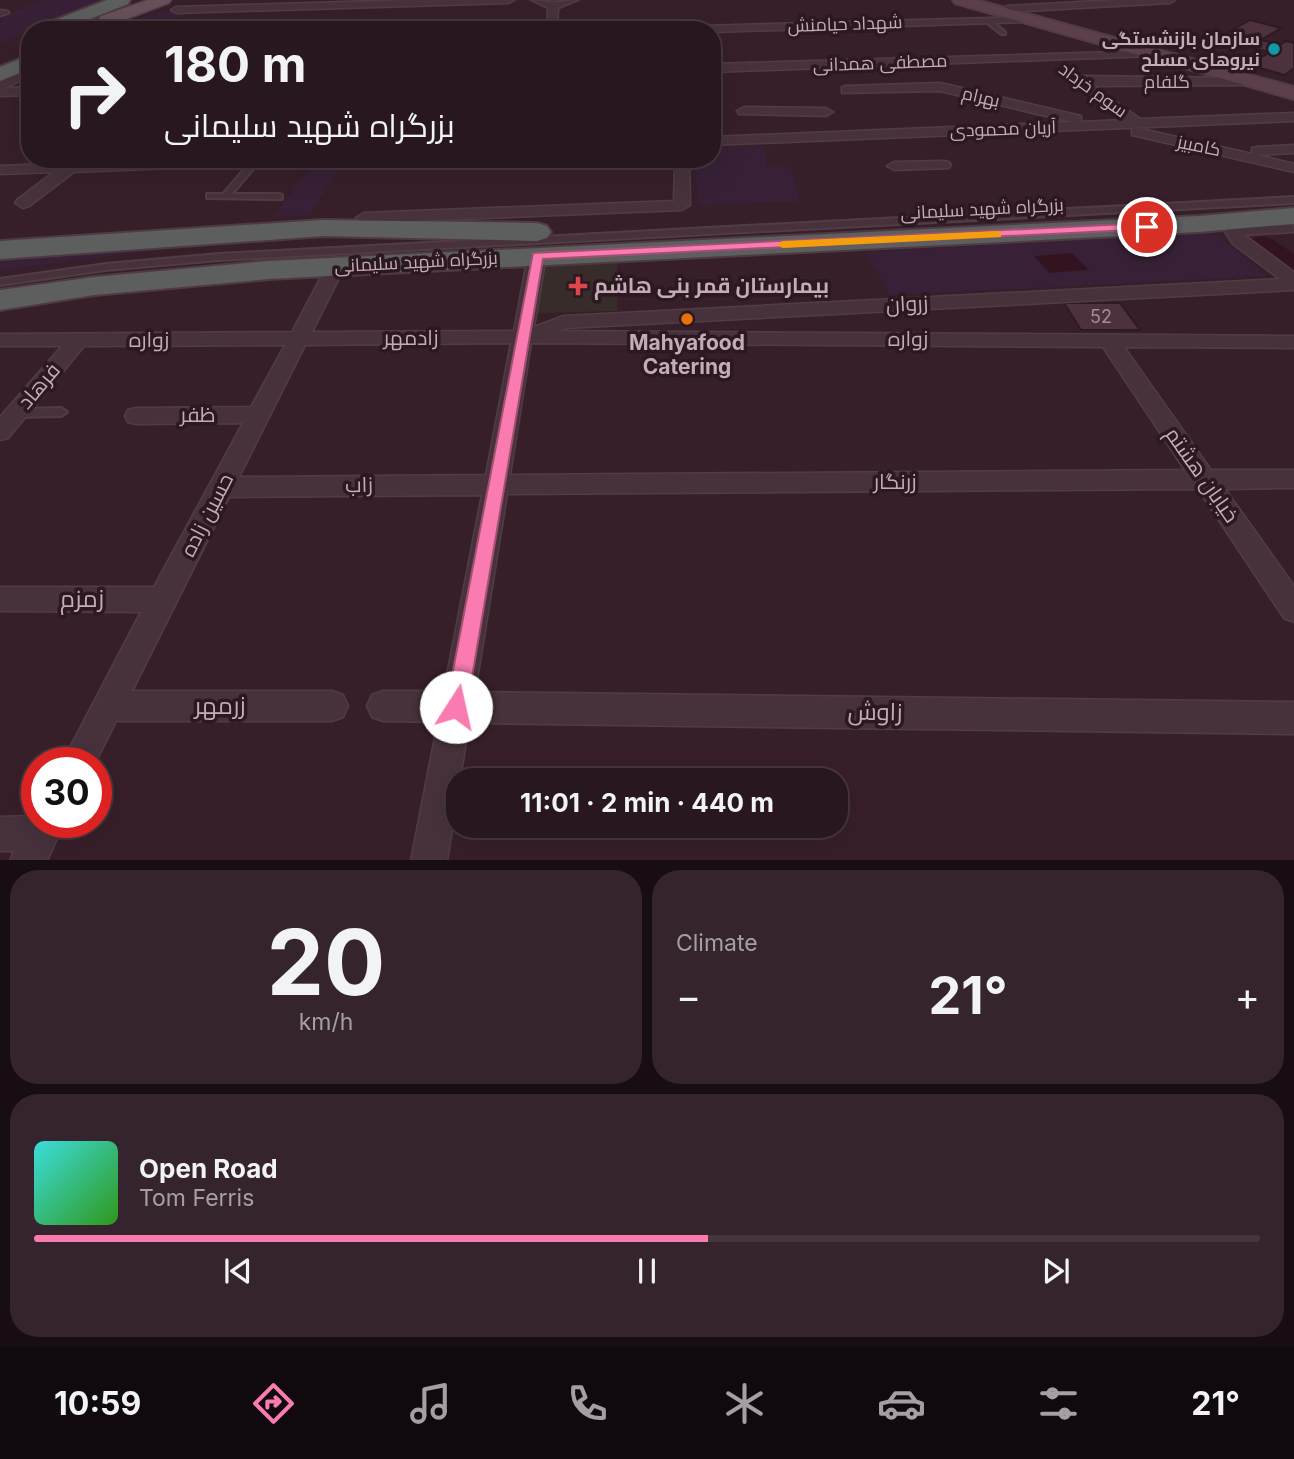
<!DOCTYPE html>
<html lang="en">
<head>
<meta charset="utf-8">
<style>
	:root { --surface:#291720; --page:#35242d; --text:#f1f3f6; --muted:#a59fa5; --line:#45363e; --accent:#fa7bb0 }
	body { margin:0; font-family:Inter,Cairo,sans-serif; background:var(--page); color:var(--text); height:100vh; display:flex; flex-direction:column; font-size:26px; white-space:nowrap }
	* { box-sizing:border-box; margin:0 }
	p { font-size:23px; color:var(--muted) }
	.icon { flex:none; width:38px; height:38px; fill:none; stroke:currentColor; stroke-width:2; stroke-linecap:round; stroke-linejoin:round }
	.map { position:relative; height:860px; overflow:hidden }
	.side { display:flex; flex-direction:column; gap:10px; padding:10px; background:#170d12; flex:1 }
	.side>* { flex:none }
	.guide { position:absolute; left:21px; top:21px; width:700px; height:147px; border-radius:28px; box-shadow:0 7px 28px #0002,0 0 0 2px var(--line); background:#291720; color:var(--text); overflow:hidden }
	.speed { position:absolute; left:21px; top:747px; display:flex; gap:14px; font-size:35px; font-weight:700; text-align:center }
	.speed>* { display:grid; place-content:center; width:91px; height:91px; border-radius:50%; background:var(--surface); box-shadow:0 7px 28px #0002,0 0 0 2px var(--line); line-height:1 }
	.speed .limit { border:10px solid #d22; background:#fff; color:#111 }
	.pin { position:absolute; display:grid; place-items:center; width:60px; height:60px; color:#fff; margin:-30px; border:4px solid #fff; border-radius:50%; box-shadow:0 2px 7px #0007 }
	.me { position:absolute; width:77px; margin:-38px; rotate:10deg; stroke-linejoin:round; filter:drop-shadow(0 0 5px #0008) }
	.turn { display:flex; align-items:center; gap:24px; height:147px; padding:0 28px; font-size:32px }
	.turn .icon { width:91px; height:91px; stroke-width:2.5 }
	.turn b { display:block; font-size:49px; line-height:60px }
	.big { font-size:52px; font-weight:700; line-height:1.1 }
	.side .tile { flex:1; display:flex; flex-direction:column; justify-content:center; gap:10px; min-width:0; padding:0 24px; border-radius:28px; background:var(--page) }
	.side .dial { align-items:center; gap:0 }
	.dial b { font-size:91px; line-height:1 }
	.song { display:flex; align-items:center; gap:21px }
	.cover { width:84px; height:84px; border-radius:10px; background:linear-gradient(135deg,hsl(180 70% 55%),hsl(110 70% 35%)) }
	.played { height:7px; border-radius:4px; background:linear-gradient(90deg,var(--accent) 55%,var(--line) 55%) }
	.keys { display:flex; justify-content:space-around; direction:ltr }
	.heat { display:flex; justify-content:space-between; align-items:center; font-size:38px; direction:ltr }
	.side .tiles { flex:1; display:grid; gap:10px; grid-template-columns:1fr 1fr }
	.tile:last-child { grid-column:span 2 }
	.trip { position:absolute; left:446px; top:768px; width:402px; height:70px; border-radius:28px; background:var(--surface); box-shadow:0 7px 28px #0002,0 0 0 2px var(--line); font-weight:700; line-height:70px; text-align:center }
	.menu { display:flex; height:112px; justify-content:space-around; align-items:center; background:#10090d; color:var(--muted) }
	.menu .icon { width:49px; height:49px }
	.menu .on { color:var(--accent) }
	.menu b { font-size:32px; color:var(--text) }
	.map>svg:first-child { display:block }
</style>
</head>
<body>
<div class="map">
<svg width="1294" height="861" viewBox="0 0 1294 861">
	<rect width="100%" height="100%" fill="#371f2a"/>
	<path fill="#382c2a" d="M617,260V311L535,313L542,261Z"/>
	<path fill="#382136" d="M45,0H107L30,30L0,44V24L3,23L0,18Z
		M188,10L166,30H112L152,13Z
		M764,146L767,167H791L800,201L698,205L695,159H712V147Z
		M343,164L309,215L274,217L311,166Z
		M1212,231L1267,276L890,295L866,252Z
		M355,233L352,237L191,246L0,270V256Z"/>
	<path fill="#341321" d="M1072,253L1089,270L1049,273L1034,256Z"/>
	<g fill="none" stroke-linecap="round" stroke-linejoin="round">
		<path fill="#341321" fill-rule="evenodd" d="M1262,236L1272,239L1294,254V277C1278,273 1257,259 1247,245L1252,239Z"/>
	</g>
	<path fill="#4e313e" stroke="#2e1a23" stroke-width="2" d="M1250,20L1281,28L1261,40L1280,45L1286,41L1294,43V68L1285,75L1249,65L1270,52L1248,47L1243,50L1211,42Z
		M1064,303H1120L1140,330H1081Z"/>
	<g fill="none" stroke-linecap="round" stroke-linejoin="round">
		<defs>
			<path id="service" d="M985,19H989L1005,32V34H1001L985,21Z
				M253,159L260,161L232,194H279L282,195V199L207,198V194H223Z
				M1294,197V203L219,260L106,270L0,285V279L106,264L219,254Z
				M61,408L67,412L61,416L16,417L10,413L16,409Z"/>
			<path id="minor" d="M410,0H514L509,3L176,13L171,10L176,7Z
				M531,0L554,2L578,0L558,8L557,30H547L548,8Z
				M1116,0H1175L1170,3L1007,12L1002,9L1007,6Z
				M0,10L8,11L9,13L0,16Z
				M1029,17L1030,19L1025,22L712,32L659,30L664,27Z
				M1148,51L1154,54L1152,56L712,72V64Z
				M30,66V75L6,88L30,87V95L0,96V81Z
				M1078,76L1253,78L1259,82L1257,85L1094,86L1140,119L1294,113V121L712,145V137L1072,122L940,91L842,93V87L846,86L940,83L1081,116V122L1124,120L1074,83V77Z
				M744,107L826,108L833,112L826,116L739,114L737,111Z
				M1137,128L1252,154V148L1257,147L1294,145V153L1258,155L1294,164V172L1132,135V129Z
				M167,159H297L290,163L74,172L29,206L23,208L15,203L17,200L54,172L0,174V166Z
				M675,159H689L690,205L682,210L364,223L356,218L364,213L674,201Z
				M944,161L949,162L951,165L949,168L894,170L887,166L894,162Z
				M1292,222L1294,232L1244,235L1294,272V290L566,328L559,331L1294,336V348L1124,347L1211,470H1294V488L1225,489L1294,586V622L1284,618L1198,489L507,494L475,692L1294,702V734L469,723L447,861H411L438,722L383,721L372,717L367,706L372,695L383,691H444L482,495L229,497L132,691H332L343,695L348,706L343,717L332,721H116L95,763H62L141,612L0,611V587H154L243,423L136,424L128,422L125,416L128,410L136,408L251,407L285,345L84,346L8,438L0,440V417L62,346H0V334L292,332L327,266L336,261L345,266L312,332L514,331L528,256L537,251L546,256L534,327L564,316L1280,279L1233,244L1225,232L1227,228L1250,223ZM511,343L486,475L239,477L305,345ZM531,343L1103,347L1185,470L510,475Z
				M37,809V822H64L47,861H10L14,851H0V817L32,816Z"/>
			<path id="secondary" d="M953,0H976L1294,87V99L955,3Z"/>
			<path id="primary" d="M148,0H171L169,3L113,24L107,25L99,20L101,16Z"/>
			<path id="trunk" d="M107,0H130L128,4L62,30H36L39,26Z
				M30,55V69L0,81V67Z
				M1294,208V224L1199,232L269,279L94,295L0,310V290L94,277L269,261L1199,216Z
				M323,220L537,223L547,226L551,232L547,238L537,241L323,236L0,259V241Z"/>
		</defs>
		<use href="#service" stroke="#513c45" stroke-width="4"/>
		<use href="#minor" stroke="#513c45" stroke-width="3"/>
		<use href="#secondary" stroke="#513c45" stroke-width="4"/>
		<use href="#primary" stroke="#513c45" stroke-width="3"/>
		<use href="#trunk" stroke="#4f3a43" stroke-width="4"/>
		<use href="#service" fill="#47323c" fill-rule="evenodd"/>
		<use href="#minor" fill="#47323c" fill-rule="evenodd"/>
		<use href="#secondary" fill="#5b404b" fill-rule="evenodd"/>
		<use href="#primary" fill="#68505b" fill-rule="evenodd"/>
		<use href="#trunk" fill="#5c5f5e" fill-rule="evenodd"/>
	</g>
	<path fill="#fa7bb0" stroke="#a25072" stroke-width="2" d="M1147,223L1151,224V229L543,259L467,707L464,714L456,718L449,714L446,707L533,253Z"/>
	<path fill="#f59e0b" d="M997,231L1001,232V237L783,248L777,245L783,241Z"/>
	<circle fill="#0f9aa8" stroke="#2c1821" stroke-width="2.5" cx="1274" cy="49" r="7"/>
	<path fill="#e0444e" stroke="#2c1821" stroke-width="2.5" d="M574.5 275.5h7v7h7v7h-7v7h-7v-7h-7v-7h7z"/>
	<circle fill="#e8710a" stroke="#2c1821" stroke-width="2.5" cx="687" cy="319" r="7"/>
	<g text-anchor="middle" stroke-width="7" stroke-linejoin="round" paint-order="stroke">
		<g font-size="18" fill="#c4acb6" stroke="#2c1821">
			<text transform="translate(845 24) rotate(-2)" y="6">شهداد حیامنش</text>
			<text transform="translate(880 63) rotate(-2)" y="6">مصطفی همدانی</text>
			<text x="1167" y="88">گلفام</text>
			<text transform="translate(1093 90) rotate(36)" y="6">سوم خرداد</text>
			<text transform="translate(981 97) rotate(13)" y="6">بهرام</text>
			<text transform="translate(1003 129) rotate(-2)" y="6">آریان محمودی</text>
			<text transform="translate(1199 146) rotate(12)" y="6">کامبیز</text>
			<text transform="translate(982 209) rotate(-3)" y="6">بزرگراه شهید سلیمانی</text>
			<text transform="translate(416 262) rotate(-3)" y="6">بزرگراه شهید سلیمانی</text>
		</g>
		<g font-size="18" font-weight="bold" fill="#c4acb6" stroke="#2c1821" text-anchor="end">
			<text x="1260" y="45">سازمان بازنشستگی<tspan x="1260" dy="21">نیروهای مسلح</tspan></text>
		</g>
		<g font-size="18" fill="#a48b96">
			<text x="1101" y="323">52</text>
		</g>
		<g font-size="21" font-weight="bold" fill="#c4acb6" stroke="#2c1821" text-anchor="start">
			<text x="594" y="293">بیمارستان قمر بنی هاشم</text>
			<text x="687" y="350" text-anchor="middle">Mahyafood<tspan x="687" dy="24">Catering</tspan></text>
		</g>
		<g font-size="21" fill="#c4acb6" stroke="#2c1821">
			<text transform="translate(907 304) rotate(-3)" y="7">زروان</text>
			<text x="411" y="345">زادمهر</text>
			<text x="908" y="346">زواره</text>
			<text x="149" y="347">زواره</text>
			<text transform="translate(39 386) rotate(-50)" y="7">فرهاد</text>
			<text x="198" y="422">ظفر</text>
			<text transform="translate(1202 475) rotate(55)" y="7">خیابان هشتم</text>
			<text x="895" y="489">زرنگار</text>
			<text transform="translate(359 485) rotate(-1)" y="7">زاب</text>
			<text transform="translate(207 515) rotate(-63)" y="7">حسین زاده</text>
		</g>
		<g font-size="24" fill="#c4acb6" stroke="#2c1821">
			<text x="82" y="607">زمزم</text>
			<text x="220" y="714">زرمهر</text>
			<text transform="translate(875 712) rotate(1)" y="8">زاوش</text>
		</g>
	</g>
</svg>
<div class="speed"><div class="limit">30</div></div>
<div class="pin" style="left:1147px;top:227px;background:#d93025"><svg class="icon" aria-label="arrive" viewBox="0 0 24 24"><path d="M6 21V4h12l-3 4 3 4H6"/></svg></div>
<svg class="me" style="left:456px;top:707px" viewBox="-20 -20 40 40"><circle r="19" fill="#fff"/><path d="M0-13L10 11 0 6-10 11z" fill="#fa7bb0"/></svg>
<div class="trip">11:01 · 2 min · 440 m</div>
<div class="guide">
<div class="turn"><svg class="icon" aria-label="right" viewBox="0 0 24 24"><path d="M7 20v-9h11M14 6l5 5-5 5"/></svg><div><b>180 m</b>بزرگراه شهید سلیمانی</div></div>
</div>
</div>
<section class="side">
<div class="tiles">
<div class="tile dial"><b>20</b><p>km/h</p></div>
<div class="tile"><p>Climate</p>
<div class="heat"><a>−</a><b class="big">21°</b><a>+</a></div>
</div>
<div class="tile">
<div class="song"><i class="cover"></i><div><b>Open Road</b><p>Tom Ferris</p></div></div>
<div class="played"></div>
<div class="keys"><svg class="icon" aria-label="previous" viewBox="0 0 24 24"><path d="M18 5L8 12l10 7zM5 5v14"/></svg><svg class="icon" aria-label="pause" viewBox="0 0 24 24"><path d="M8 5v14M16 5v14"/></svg><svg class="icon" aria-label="next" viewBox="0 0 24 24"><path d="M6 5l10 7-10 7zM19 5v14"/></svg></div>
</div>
</div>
</section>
<nav class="menu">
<b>10:59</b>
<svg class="icon on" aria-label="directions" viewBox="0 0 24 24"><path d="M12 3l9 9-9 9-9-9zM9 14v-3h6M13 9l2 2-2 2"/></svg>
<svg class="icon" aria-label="music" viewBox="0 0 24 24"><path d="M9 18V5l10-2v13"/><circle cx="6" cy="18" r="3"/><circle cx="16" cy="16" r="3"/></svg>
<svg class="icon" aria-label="phone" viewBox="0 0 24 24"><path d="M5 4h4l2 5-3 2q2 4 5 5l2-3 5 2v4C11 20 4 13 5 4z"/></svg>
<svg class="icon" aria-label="climate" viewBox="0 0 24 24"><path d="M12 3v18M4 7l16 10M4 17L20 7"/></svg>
<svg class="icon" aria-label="car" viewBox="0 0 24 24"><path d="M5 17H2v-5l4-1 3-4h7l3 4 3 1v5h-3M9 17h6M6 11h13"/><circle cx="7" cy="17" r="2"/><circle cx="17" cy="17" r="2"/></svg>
<svg class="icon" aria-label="filters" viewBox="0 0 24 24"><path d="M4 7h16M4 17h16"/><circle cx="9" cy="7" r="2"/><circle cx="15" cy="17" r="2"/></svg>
<b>21°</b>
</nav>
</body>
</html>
